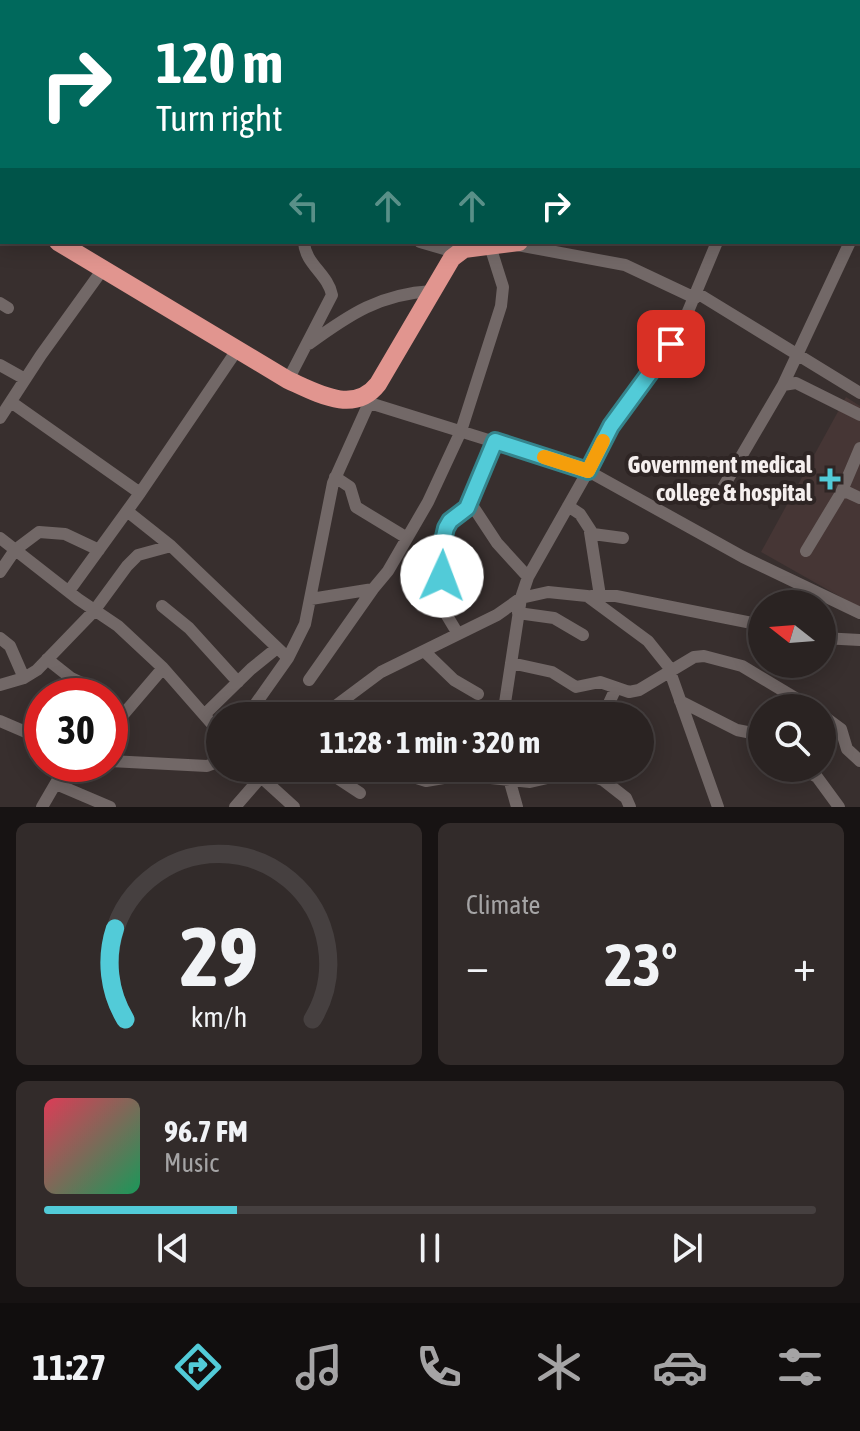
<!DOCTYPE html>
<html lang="en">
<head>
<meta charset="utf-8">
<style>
	:root { --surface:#2a2322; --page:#322b2a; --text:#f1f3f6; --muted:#a5a4a5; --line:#464040; --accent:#52cbd8 }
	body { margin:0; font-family:"Asap Condensed",sans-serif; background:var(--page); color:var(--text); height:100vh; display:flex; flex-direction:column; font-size:30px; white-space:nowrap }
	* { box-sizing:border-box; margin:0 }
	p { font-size:26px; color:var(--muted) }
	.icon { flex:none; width:44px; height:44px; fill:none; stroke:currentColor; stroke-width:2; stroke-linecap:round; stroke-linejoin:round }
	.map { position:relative; height:807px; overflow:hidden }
	.drawer { display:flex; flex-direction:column; gap:16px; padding:16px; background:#171313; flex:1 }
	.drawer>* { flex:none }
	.top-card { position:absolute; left:0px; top:0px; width:860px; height:244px; box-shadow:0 4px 20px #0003,0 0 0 2px var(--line); background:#00695c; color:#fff; overflow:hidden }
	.needle { width:52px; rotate:287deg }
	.buttons { position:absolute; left:748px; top:590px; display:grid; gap:16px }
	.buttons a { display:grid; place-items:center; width:88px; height:88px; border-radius:50%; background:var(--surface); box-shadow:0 4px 20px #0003,0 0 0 2px var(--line); font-size:40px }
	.speed { position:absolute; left:24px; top:678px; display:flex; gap:16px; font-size:40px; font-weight:700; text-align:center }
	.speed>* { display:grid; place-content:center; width:104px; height:104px; border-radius:50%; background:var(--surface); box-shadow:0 4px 20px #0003,0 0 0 2px var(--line); line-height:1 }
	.speed .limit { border:12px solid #d22; background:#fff; color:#111 }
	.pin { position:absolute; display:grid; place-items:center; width:68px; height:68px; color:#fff; margin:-34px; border-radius:16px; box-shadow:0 4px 12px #0006 }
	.me { position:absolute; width:88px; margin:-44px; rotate:2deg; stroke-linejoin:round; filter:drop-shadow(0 0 6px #0008) }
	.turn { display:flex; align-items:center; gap:28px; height:168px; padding:0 24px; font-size:36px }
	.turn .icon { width:104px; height:104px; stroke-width:2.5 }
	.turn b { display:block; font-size:56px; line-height:68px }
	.lanes { display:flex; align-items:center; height:76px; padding:0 24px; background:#0003; justify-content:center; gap:40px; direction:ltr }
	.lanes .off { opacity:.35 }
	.big { font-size:60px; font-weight:700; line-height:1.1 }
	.drawer .card { flex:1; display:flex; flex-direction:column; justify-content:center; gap:12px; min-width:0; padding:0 28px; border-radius:12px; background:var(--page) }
	.drawer .dial { align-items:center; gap:0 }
	.dial svg { height:208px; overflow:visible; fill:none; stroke:var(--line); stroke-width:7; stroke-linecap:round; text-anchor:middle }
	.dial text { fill:var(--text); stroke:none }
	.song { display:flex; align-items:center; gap:24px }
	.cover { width:96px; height:96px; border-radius:12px; background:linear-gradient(135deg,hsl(350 70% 55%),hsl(150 70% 35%)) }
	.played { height:8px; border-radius:4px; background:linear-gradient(90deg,var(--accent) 25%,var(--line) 25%) }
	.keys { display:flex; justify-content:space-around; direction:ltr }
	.heat { display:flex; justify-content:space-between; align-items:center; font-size:44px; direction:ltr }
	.drawer .tiles { flex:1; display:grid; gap:16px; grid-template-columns:1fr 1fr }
	.card:last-child { grid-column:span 2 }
	.trip { position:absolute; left:206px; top:702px; width:448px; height:80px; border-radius:40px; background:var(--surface); box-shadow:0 4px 20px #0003,0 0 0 2px var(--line); font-weight:700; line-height:80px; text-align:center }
	.dock { display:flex; height:128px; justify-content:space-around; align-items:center; background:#110e0e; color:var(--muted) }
	.dock .icon { width:56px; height:56px }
	.dock .on { color:var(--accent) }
	.dock b { font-size:36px; color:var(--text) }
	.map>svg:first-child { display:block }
</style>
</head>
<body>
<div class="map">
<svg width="860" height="807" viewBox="0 0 860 807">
	<rect width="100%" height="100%" fill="#382f2e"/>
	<path fill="#463635" d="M846,397L860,406V608L761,552Z"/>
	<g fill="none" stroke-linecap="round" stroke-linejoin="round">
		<path stroke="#726867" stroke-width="12" d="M88,0L91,2
			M198,0L201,2
			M456,0L460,2
			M817,0L820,2
			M10,2L12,0
			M403,2L405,0
			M567,2L568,0
			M622,2L623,0
			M0,11L2,9
			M858,28L860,29
			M0,34L2,35
			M858,109L860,110
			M0,170L2,171
			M420,242L458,253
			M512,244L625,265L695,298
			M697,293L860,393
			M0,303L8,308
			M309,344C350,314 380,294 432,291
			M0,365L25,379
			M288,380L332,295C328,274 305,264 304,242
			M783,385L850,242
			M360,400L588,471L743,557L860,613
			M11,402L140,493
			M0,418L41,355L103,269
			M335,477L350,487L356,507L407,538
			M841,493L860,448
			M718,496L783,385L796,383L860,415
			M470,502L497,543L528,577
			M568,506L580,514L593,534L623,538
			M127,511L171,546L288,658
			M590,532L600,596
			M0,538L78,599L118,626L163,668L220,733
			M806,551L841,493L847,492L860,498
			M0,572L15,550L39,532L65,534L99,550
			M69,591L140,493L237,350
			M591,596H616L762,625
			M311,599L373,589L388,571L428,502L461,431L501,306L503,287L490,246L492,242
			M162,606L189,628L238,682
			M518,613L554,618L583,635
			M458,634L443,609V536L450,521L467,508L495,441
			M0,638L10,646L24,678
			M822,638L860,640
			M424,651L454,680L478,694
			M47,659L71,678L109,696
			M511,663L552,672L576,687L600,682L629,692L639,690L694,657L704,656L742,666L812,708
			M309,680L373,589
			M0,685L24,678L37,670L94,611L127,566L138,555L171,546
			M680,701L737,730L762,735
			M205,714L251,669L277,648
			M822,715L841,729L847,749L860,761
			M247,716L288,658L305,624L333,483L369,403
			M322,716L381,672L497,615L521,598L528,577L588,471L611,426L661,360L684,321L717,242
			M503,716L521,598L548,592L587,596L648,641L668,666L718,807
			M603,716L616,688
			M0,721L42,739
			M110,730L163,668
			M110,761L207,766L220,761
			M251,768L294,807
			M322,768L360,793
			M385,768L426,781L461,775L530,782L578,771L603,780L626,798L630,807
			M506,768L517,807
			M801,768L817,777L839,807
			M56,784L110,807
			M42,807L67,764
			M235,807L269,768"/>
		<path stroke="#e1958f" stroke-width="18" d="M717,2L718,0
			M0,212L2,213
			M58,242L288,380C317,393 354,415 378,384L452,258L464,249L519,242"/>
	</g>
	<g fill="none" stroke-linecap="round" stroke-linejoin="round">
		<defs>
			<path id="route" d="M442,576L441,549L446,528L450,521L467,508L495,441L588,471L611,426L671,344"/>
		</defs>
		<use href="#route" stroke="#35848c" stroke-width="20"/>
		<use href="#route" stroke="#52cbd8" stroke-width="14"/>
		<path stroke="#f59e0b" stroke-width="14" d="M544,457L588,471L603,441"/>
	</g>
	<path fill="#52cbd8" stroke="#2e2524" stroke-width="3" d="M826 467h8v8h8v8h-8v8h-8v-8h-8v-8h8z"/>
	<g text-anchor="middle" stroke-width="8" stroke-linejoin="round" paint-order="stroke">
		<g font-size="24" font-weight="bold" fill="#f5efee" stroke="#2e2524" text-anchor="end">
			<text x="812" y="473">Government medical<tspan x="812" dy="28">college &amp; hospital</tspan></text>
		</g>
	</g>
</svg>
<div class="buttons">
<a><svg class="needle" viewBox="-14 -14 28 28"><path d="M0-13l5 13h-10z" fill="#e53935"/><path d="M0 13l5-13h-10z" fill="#a5a4a5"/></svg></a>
<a><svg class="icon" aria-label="search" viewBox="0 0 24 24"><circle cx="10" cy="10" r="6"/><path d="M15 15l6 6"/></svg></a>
</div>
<div class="speed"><div class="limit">30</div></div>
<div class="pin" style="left:671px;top:344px;background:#d93025"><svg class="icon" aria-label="arrive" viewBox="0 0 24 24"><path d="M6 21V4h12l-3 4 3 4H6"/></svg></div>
<svg class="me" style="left:442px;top:576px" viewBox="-20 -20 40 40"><circle r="19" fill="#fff"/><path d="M0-13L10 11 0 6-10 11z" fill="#52cbd8"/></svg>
<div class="trip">11:28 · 1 min · 320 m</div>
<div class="top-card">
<div class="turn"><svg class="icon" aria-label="right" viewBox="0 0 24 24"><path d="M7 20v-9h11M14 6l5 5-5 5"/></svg><div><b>120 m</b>Turn right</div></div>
<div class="lanes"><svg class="icon off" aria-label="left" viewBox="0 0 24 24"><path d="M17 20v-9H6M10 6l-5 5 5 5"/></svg><svg class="icon off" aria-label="ahead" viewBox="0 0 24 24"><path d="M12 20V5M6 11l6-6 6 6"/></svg><svg class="icon off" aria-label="ahead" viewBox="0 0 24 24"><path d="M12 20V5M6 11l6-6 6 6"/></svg><svg class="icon" aria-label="right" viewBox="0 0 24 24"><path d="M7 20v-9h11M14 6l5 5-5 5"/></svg></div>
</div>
</div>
<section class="drawer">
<div class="tiles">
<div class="card dial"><svg viewBox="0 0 100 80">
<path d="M14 69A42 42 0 1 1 86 69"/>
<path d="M14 69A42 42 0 0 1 10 34" stroke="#52cbd8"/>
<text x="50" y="56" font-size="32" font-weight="700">29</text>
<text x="50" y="72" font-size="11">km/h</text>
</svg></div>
<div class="card"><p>Climate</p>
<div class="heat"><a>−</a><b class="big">23°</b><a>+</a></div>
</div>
<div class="card">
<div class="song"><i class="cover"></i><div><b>96.7 FM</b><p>Music</p></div></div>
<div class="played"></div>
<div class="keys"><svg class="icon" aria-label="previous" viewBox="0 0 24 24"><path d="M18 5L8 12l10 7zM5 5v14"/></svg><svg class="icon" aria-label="pause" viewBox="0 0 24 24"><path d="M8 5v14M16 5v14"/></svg><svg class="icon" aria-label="next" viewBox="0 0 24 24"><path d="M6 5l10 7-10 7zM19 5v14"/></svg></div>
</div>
</div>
</section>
<nav class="dock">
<b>11:27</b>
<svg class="icon on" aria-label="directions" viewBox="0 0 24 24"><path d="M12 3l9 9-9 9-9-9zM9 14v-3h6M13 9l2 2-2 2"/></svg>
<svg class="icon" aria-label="music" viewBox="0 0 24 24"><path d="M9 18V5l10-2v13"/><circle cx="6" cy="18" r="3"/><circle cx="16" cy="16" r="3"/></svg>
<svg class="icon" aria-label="phone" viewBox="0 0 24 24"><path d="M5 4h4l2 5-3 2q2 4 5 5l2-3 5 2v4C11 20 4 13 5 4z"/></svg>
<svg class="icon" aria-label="climate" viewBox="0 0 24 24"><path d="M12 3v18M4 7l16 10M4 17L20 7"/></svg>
<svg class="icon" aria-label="car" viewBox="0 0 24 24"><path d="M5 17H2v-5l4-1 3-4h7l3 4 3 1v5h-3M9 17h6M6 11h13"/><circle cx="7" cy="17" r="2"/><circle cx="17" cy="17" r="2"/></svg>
<svg class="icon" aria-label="filters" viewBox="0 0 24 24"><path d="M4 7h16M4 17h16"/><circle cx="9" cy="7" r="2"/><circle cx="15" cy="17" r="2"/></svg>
</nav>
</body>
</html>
